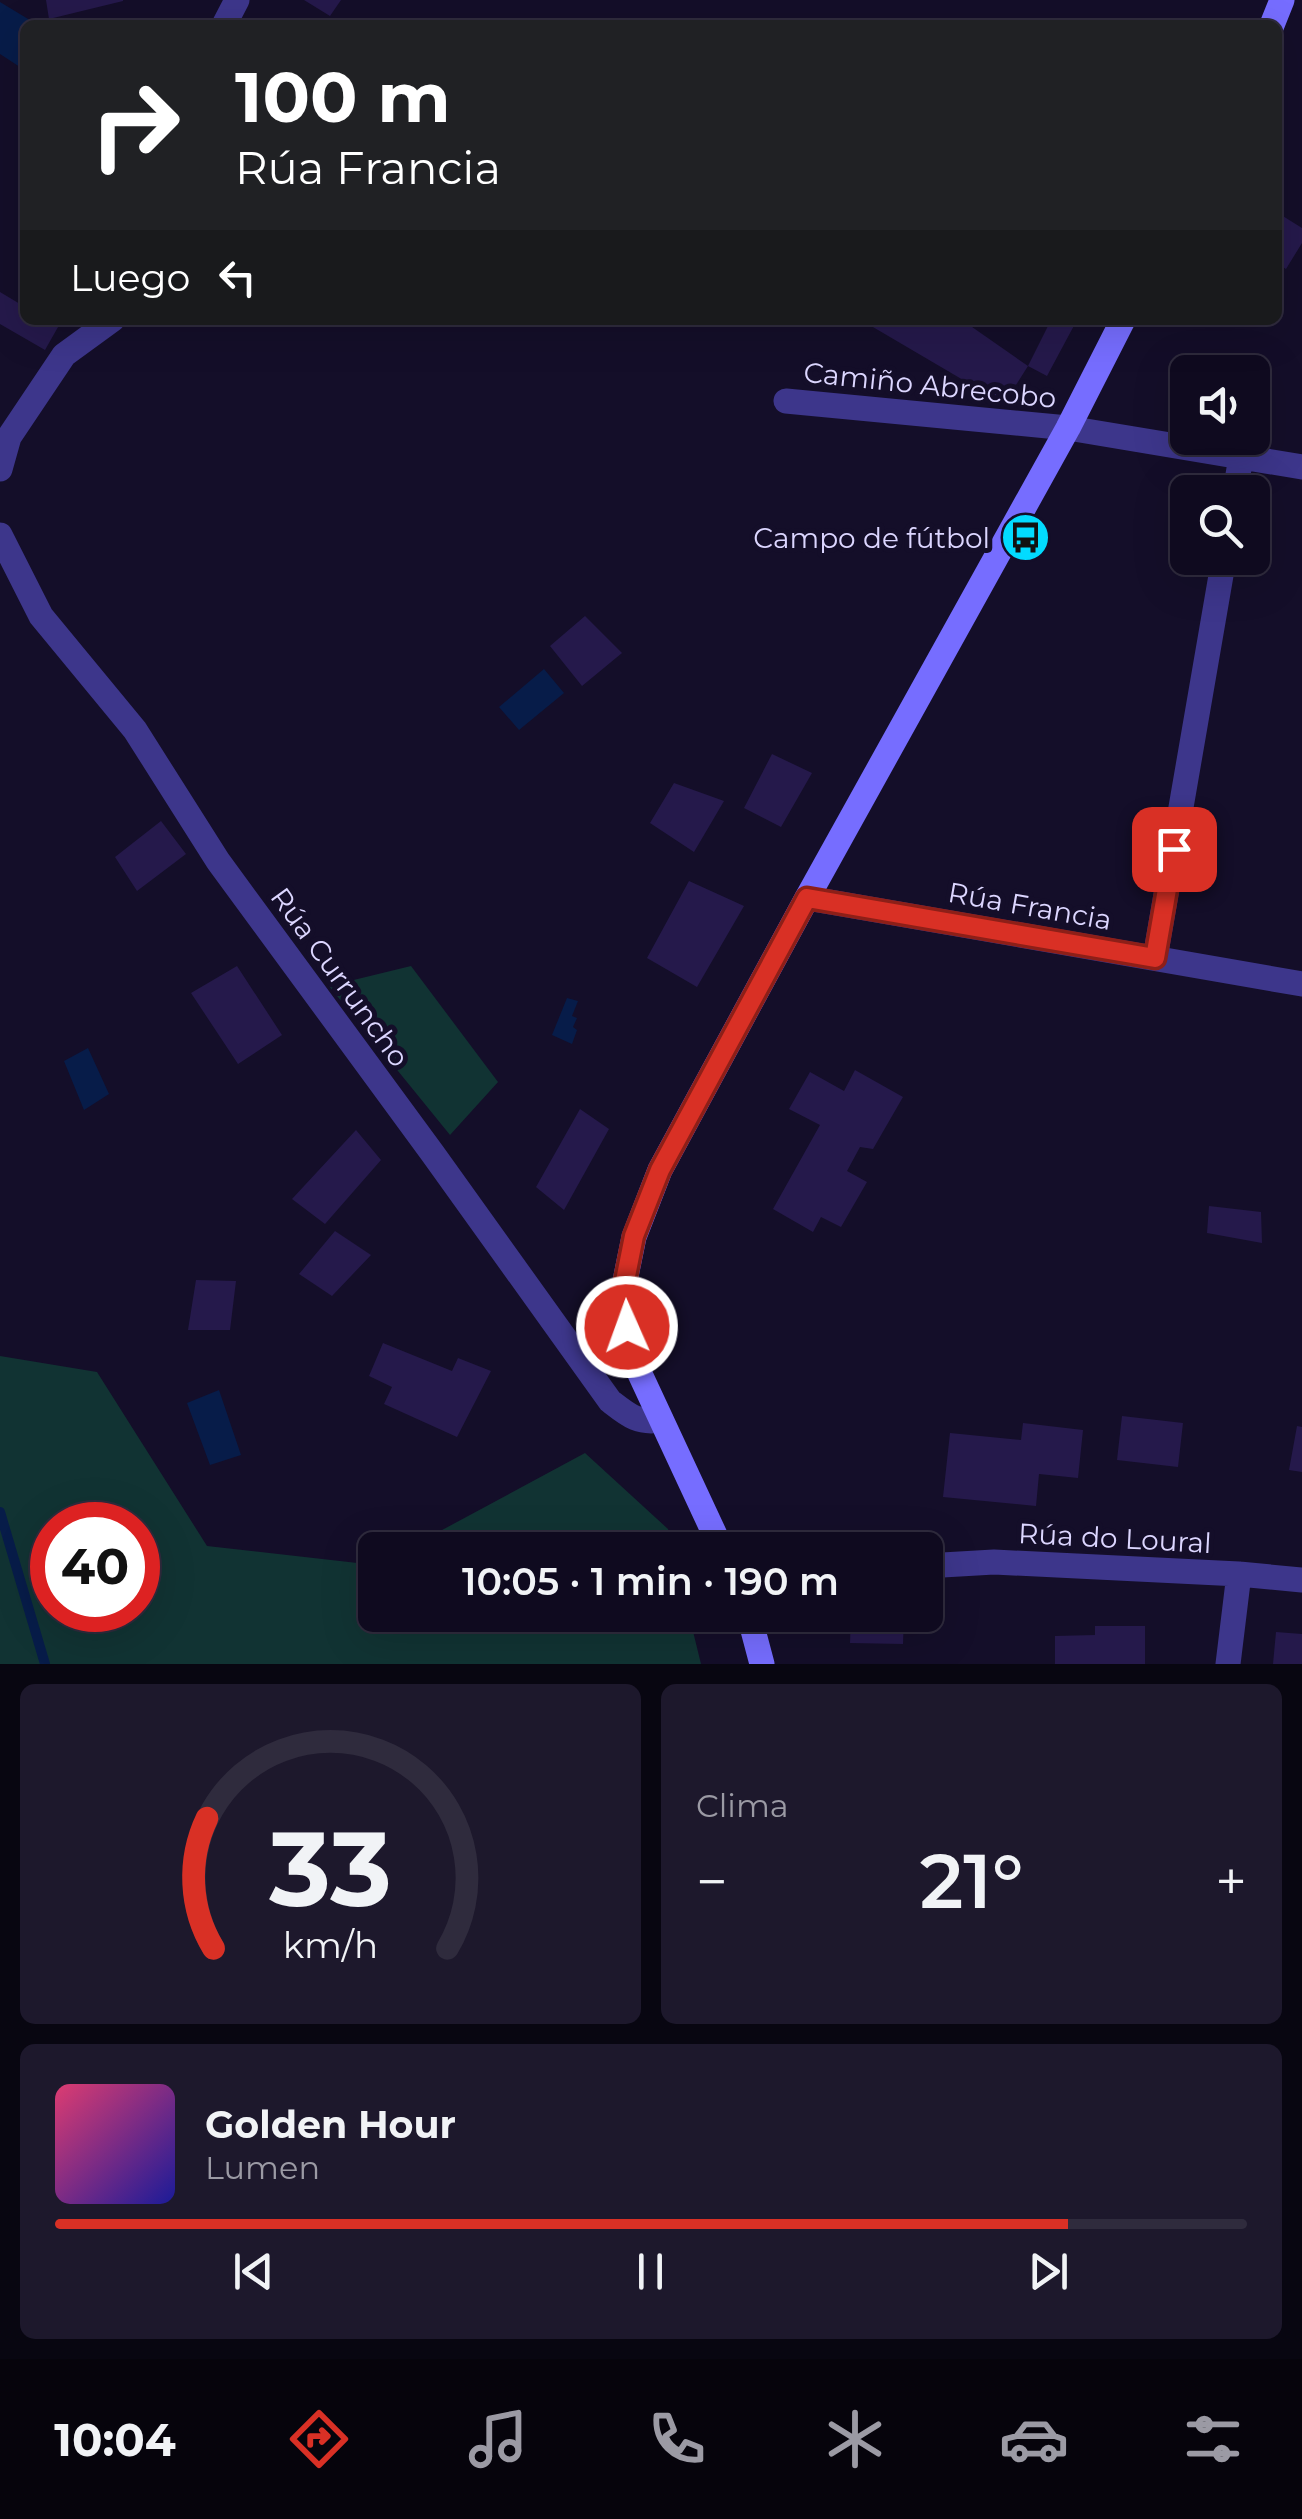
<!DOCTYPE html>
<html lang="es">
<head>
<meta charset="utf-8">
<style>
	:root { --surface:#0f0a1f; --page:#1d182c; --text:#f1f3f6; --muted:#9b9aa4; --line:#2f2b3d; --accent:#d93025 }
	body { margin:0; font-family:Montserrat,sans-serif; background:var(--page); color:var(--text); height:100vh; display:flex; flex-direction:column; font-size:38px; white-space:nowrap }
	* { box-sizing:border-box; margin:0 }
	p { font-size:32px; color:var(--muted) }
	.icon { flex:none; width:55px; height:55px; fill:none; stroke:currentColor; stroke-width:2; stroke-linecap:round; stroke-linejoin:round }
	.map { position:relative; height:1664px; overflow:hidden }
	.drawer { display:flex; flex-direction:column; gap:20px; padding:20px; background:#080611; flex:1 }
	.drawer>* { flex:none }
	.guide { position:absolute; left:20px; top:20px; width:1262px; height:305px; border-radius:15px; box-shadow:0 10px 40px #0002,0 0 0 2px var(--line); background:#202124; color:#fff; overflow:hidden }
	.tools { position:absolute; left:1170px; top:355px; display:grid; gap:20px }
	.tools a { display:grid; place-items:center; width:100px; height:100px; border-radius:15px; background:var(--surface); box-shadow:0 10px 40px #0002,0 0 0 2px var(--line); font-size:50px }
	.speed { position:absolute; left:30px; top:1502px; display:flex; gap:20px; font-size:50px; font-weight:700; text-align:center }
	.speed>* { display:grid; place-content:center; width:130px; height:130px; border-radius:50%; background:var(--surface); box-shadow:0 10px 40px #0002,0 0 0 2px var(--line); line-height:1 }
	.speed .limit { border:15px solid #d22; background:#fff; color:#111 }
	.pin { position:absolute; display:grid; place-items:center; width:85px; height:85px; color:#fff; margin:-42px; border-radius:20px; box-shadow:0 5px 15px #0006 }
	.me { position:absolute; width:110px; margin:-55px; rotate:358deg; stroke-linejoin:round; filter:drop-shadow(0 0 8px #0008) }
	.turn { display:flex; align-items:center; gap:35px; height:210px; padding:0 50px; font-size:45px }
	.turn .icon { width:130px; height:130px; stroke-width:2.5 }
	.turn b { display:block; font-size:70px; line-height:85px }
	.then { display:flex; align-items:center; height:95px; padding:0 50px; background:#0003; gap:20px; font-size:38px }
	.big { font-size:75px; font-weight:600; line-height:1.1 }
	.drawer .tile { flex:1; display:flex; flex-direction:column; justify-content:center; gap:15px; min-width:0; padding:0 35px; border-radius:15px; background:var(--page) }
	.drawer .dial { align-items:center; gap:0 }
	.dial svg { height:260px; overflow:visible; fill:none; stroke:var(--line); stroke-width:7; stroke-linecap:round; text-anchor:middle }
	.dial text { fill:var(--text); stroke:none }
	.song { display:flex; align-items:center; gap:30px }
	.cover { width:120px; height:120px; border-radius:15px; background:linear-gradient(135deg,hsl(340 70% 55%),hsl(240 70% 35%)) }
	.played { height:10px; border-radius:5px; background:linear-gradient(90deg,var(--accent) 85%,var(--line) 85%) }
	.keys { display:flex; justify-content:space-around; direction:ltr }
	.heat { display:flex; justify-content:space-between; align-items:center; font-size:55px; direction:ltr }
	.drawer .tiles { flex:1; display:grid; gap:20px; grid-template-columns:1fr 1fr }
	.tile:last-child { grid-column:span 2 }
	.trip { position:absolute; left:358px; top:1532px; width:585px; height:100px; border-radius:15px; background:var(--surface); box-shadow:0 10px 40px #0002,0 0 0 2px var(--line); font-weight:600; line-height:100px; text-align:center }
	.menu { display:flex; height:160px; justify-content:space-around; align-items:center; background:#06040c; color:var(--muted) }
	.menu .icon { width:70px; height:70px }
	.menu .selected { color:var(--accent) }
	.menu b { font-size:45px; color:var(--text) }
	.map>svg:first-child { display:block }
</style>
</head>
<body>
<div class="map">
<svg width="1302" height="1664" viewBox="0 0 1302 1664">
	<rect width="100%" height="100%" fill="#140e29"/>
	<path fill="#133" fill-rule="evenodd" d="M411,966L498,1082L450,1135L329,986Z
		M0,1356L97,1372L207,1546L375,1565V1615H689L701,1664H0ZM52,1525H138V1610H52Z
		M585,1453L668,1529L673,1550H405Z"/>
	<path fill="#071c49" d="M0,2L38,25H25V66L23,69L0,54Z
		M544,669L564,693L519,730L499,707Z
		M567,998L578,1001L572,1016L577,1018L573,1027L577,1030L572,1044L552,1035Z
		M88,1048L109,1094L84,1110L64,1061Z
		M219,1390L241,1455L210,1465L187,1403Z"/>
	<g fill="none" stroke-linecap="round" stroke-linejoin="round">
		<path stroke="#071c49" stroke-width="10" d="M0,1512L45,1664"/>
	</g>
	<path fill="#25194b" d="M46,0H123V1L49,19Z
		M304,0H341L330,16Z
		M1278,213L1302,228V243L1286,269L1278,264Z
		M0,292L25,307V320H62L45,350L0,324Z
		M861,320H962L1028,366L1004,404Z
		M1051,320H1077L1047,376L1028,366Z
		M585,616L622,653L582,686L550,646Z
		M772,754L812,773L781,827L744,808Z
		M674,783L724,801L694,852L650,823Z
		M161,821L186,854L137,891L115,857Z
		M689,881L744,906L697,987L647,958Z
		M237,966L282,1035L238,1064L191,993Z
		M855,1070L903,1097L873,1149L860,1147L847,1171L867,1182L841,1227L821,1217L813,1232L773,1209L820,1125L789,1109L810,1072L844,1091Z
		M580,1109L609,1129L564,1210L536,1187Z
		M356,1130L381,1160L325,1224L292,1199Z
		M1209,1206L1261,1212L1262,1243L1207,1233Z
		M335,1231L371,1255L332,1296L299,1274Z
		M196,1280L236,1281L230,1330H188Z
		M383,1343L452,1371L458,1358L491,1371L457,1437L384,1404L392,1387L369,1376Z
		M1122,1416L1183,1423L1178,1467L1117,1460Z
		M1023,1423L1083,1430L1078,1478L1039,1474L1036,1506L943,1497L950,1433L1021,1440Z
		M1297,1426L1302,1427V1472L1289,1470Z
		M851,1615H904L903,1644L850,1643Z
		M1095,1626H1145V1664H1055V1636L1095,1635Z
		M1276,1632L1302,1634V1664H1273Z"/>
	<g fill="none" stroke-linecap="round" stroke-linejoin="round">
		<path stroke="#3d368b" stroke-width="25" d="M224,25L237,0
			M786,401L1068,428L1302,467
			M0,469L9,437L64,355L112,320
			M1235,492L1241,457
			M0,535L41,616L135,730L218,861L433,1154L610,1401C628,1415 638,1424 661,1420
			M807,898L1302,984
			M1155,958L1224,558
			M925,1566L994,1562L1239,1574L1302,1580
			M1228,1664L1239,1574"/>
		<path stroke="#766dff" stroke-width="25" d="M1272,25L1282,0
			M722,1550L640,1374L627,1327L625,1281L634,1237L660,1170L807,898L1068,428L1123,320
			M749,1615L762,1664"/>
	</g>
	<g fill="none" stroke-linecap="round" stroke-linejoin="round">
		<defs>
			<path id="route" d="M627,1327L625,1281L634,1236L660,1170L807,898L1155,958L1174,849"/>
		</defs>
		<use href="#route" stroke="#8d1f18" stroke-width="25"/>
		<use href="#route" stroke="#d93025" stroke-width="18"/>
	</g>
	<defs>
		<symbol id="bus-disc" viewBox="-11 -11 22 22"><circle r="9.5" fill="#02dbff" stroke="#140e29"/><path d="M-5-6H5V4H4V6H2V4H-2V6H-4V4H-5ZM-3.5-4V0h7V-4ZM-3.5 1.2v1.5H-2V1.2ZM2 1.2v1.5H3.5V1.2Z" fill="#111"/></symbol>
	</defs>
	<g fill-rule="evenodd">
		<use href="#bus-disc" x="998" y="510" width="55" height="55"/>
	</g>
	<g text-anchor="middle" stroke-width="10" stroke-linejoin="round" paint-order="stroke">
		<g font-size="28" fill="#dcd6ff" stroke="#140e29">
			<text transform="translate(930 385) rotate(6)" y="10">Camiño Abrecobo</text>
			<text transform="translate(1030 906) rotate(10)" y="10">Rúa Francia</text>
			<text transform="translate(340 977) rotate(54)" y="10">Rúa Curruncho</text>
			<text transform="translate(1115 1538) rotate(3)" y="10">Rúa do Loural</text>
		</g>
		<g font-size="28" fill="#dcd6ff" stroke="#140e29" text-anchor="end">
			<text x="990" y="548">Campo de fútbol</text>
		</g>
	</g>
</svg>
<div class="tools">
<a><svg class="icon" aria-label="sound" viewBox="0 0 24 24"><path d="M4 9h4l5-4v14l-5-4H4zM17 9q2 3 0 6"/></svg></a>
<a><svg class="icon" aria-label="search" viewBox="0 0 24 24"><circle cx="10" cy="10" r="6"/><path d="M15 15l6 6"/></svg></a>
</div>
<div class="speed"><div class="limit">40</div></div>
<div class="pin" style="left:1174px;top:849px;background:#d93025"><svg class="icon" aria-label="arrive" viewBox="0 0 24 24"><path d="M6 21V4h12l-3 4 3 4H6"/></svg></div>
<svg class="me" style="left:627px;top:1327px" viewBox="-20 -20 40 40"><circle r="17" fill="#d93025" stroke="#fff" stroke-width="3"/><path d="M0-11L8 9 0 5-8 9z" fill="#fff"/></svg>
<div class="trip">10:05 · 1 min · 190 m</div>
<div class="guide">
<div class="turn"><svg class="icon" aria-label="right" viewBox="0 0 24 24"><path d="M7 20v-9h11M14 6l5 5-5 5"/></svg><div><b>100 m</b>Rúa Francia</div></div>
<div class="then">Luego<svg class="icon" aria-label="left" viewBox="0 0 24 24"><path d="M17 20v-9H6M10 6l-5 5 5 5"/></svg></div>
</div>
</div>
<section class="drawer">
<div class="tiles">
<div class="tile dial"><svg viewBox="0 0 100 80">
<path d="M14 69A42 42 0 1 1 86 69"/>
<path d="M14 69A42 42 0 0 1 12 29" stroke="#d93025"/>
<text x="50" y="56" font-size="32" font-weight="700">33</text>
<text x="50" y="72" font-size="11">km/h</text>
</svg></div>
<div class="tile"><p>Clima</p>
<div class="heat"><a>−</a><b class="big">21°</b><a>+</a></div>
</div>
<div class="tile">
<div class="song"><i class="cover"></i><div><b>Golden Hour</b><p>Lumen</p></div></div>
<div class="played"></div>
<div class="keys"><svg class="icon" aria-label="previous" viewBox="0 0 24 24"><path d="M18 5L8 12l10 7zM5 5v14"/></svg><svg class="icon" aria-label="pause" viewBox="0 0 24 24"><path d="M8 5v14M16 5v14"/></svg><svg class="icon" aria-label="next" viewBox="0 0 24 24"><path d="M6 5l10 7-10 7zM19 5v14"/></svg></div>
</div>
</div>
</section>
<nav class="menu">
<b>10:04</b>
<svg class="icon selected" aria-label="directions" viewBox="0 0 24 24"><path d="M12 3l9 9-9 9-9-9zM9 14v-3h6M13 9l2 2-2 2"/></svg>
<svg class="icon" aria-label="music" viewBox="0 0 24 24"><path d="M9 18V5l10-2v13"/><circle cx="6" cy="18" r="3"/><circle cx="16" cy="16" r="3"/></svg>
<svg class="icon" aria-label="phone" viewBox="0 0 24 24"><path d="M5 4h4l2 5-3 2q2 4 5 5l2-3 5 2v4C11 20 4 13 5 4z"/></svg>
<svg class="icon" aria-label="climate" viewBox="0 0 24 24"><path d="M12 3v18M4 7l16 10M4 17L20 7"/></svg>
<svg class="icon" aria-label="car" viewBox="0 0 24 24"><path d="M5 17H2v-5l4-1 3-4h7l3 4 3 1v5h-3M9 17h6M6 11h13"/><circle cx="7" cy="17" r="2"/><circle cx="17" cy="17" r="2"/></svg>
<svg class="icon" aria-label="filters" viewBox="0 0 24 24"><path d="M4 7h16M4 17h16"/><circle cx="9" cy="7" r="2"/><circle cx="15" cy="17" r="2"/></svg>
</nav>
</body>
</html>
